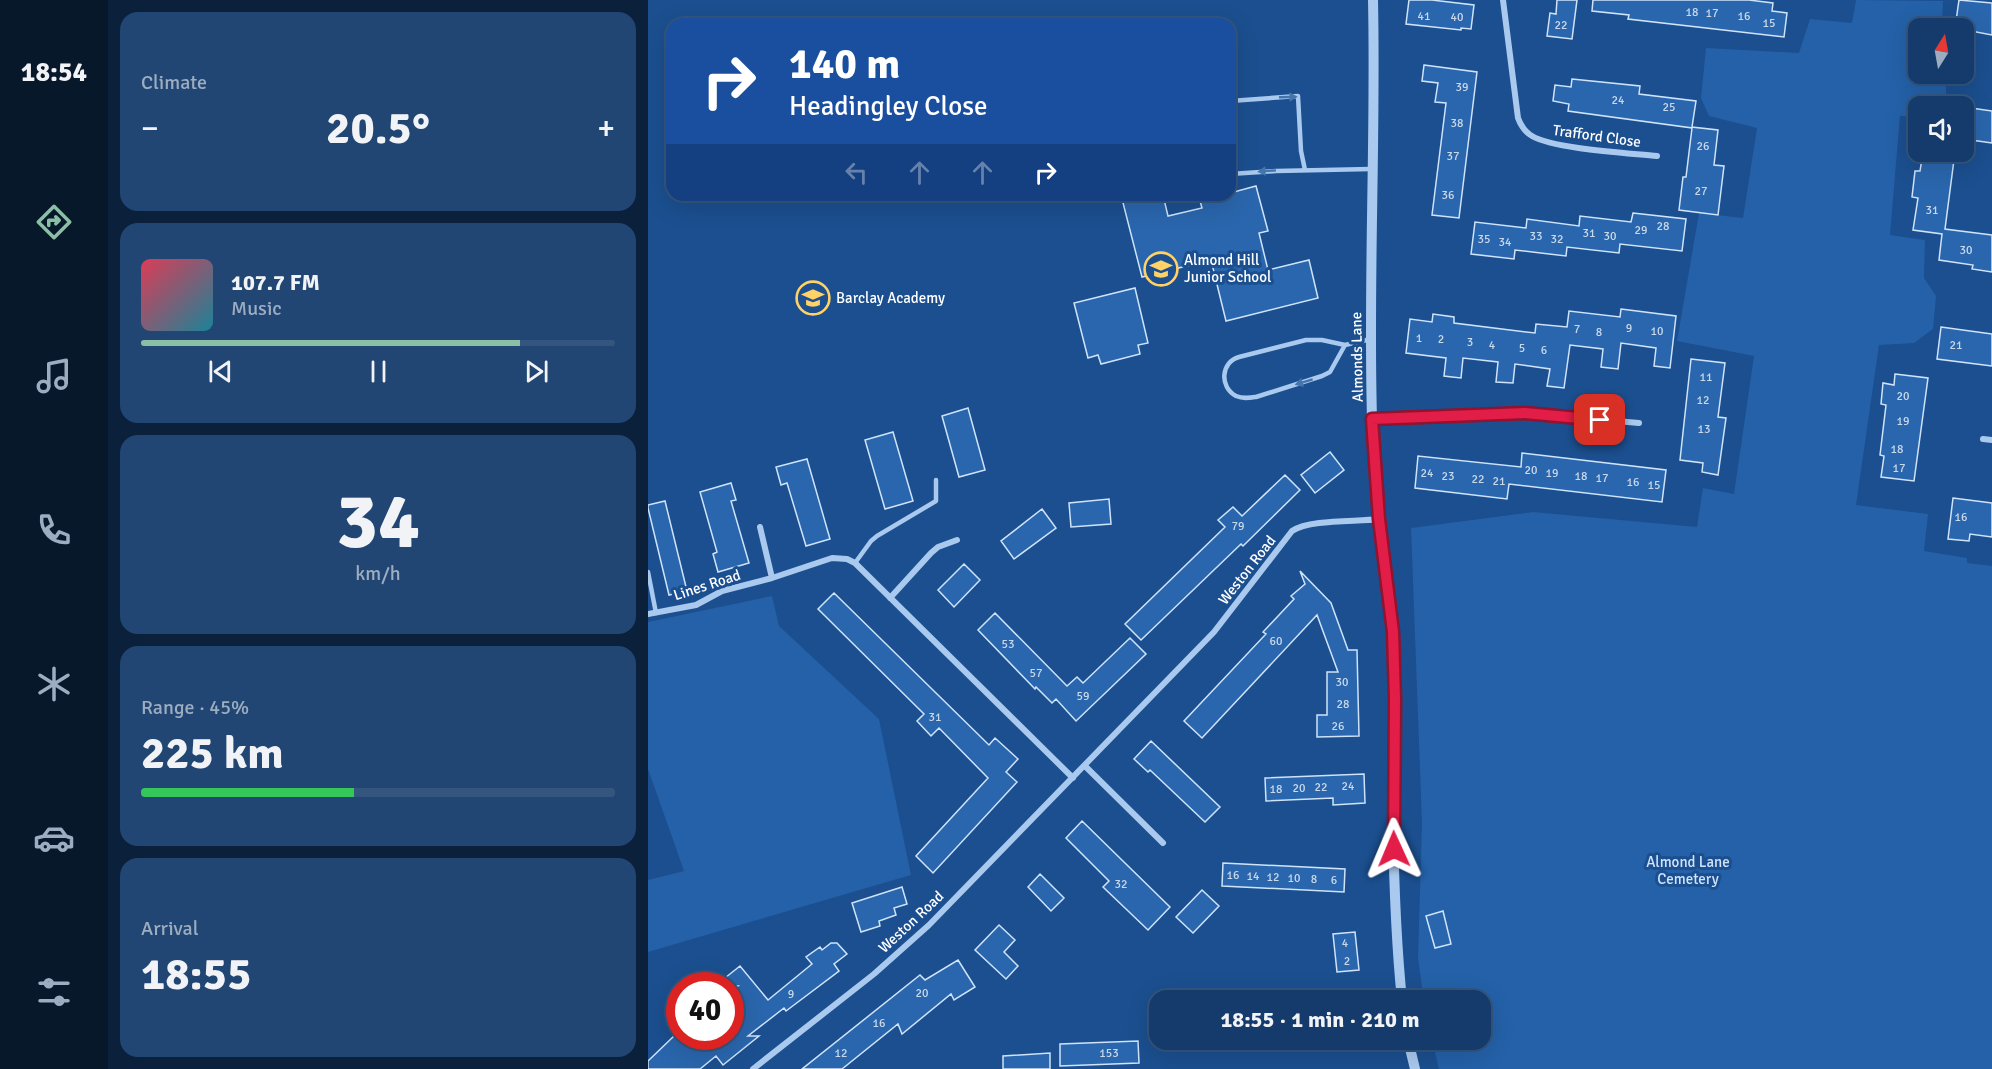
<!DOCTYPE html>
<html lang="en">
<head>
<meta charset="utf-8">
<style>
	:root { --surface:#143b6b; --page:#214673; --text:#f1f3f6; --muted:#9dadc1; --line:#33557e; --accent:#8abfa5 }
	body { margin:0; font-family:Signika,sans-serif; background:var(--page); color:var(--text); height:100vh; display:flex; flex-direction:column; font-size:22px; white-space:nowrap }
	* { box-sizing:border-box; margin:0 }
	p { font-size:20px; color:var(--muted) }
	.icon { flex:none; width:33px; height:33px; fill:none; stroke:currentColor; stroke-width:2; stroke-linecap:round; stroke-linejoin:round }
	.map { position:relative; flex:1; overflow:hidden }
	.panel { display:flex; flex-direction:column; gap:12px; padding:12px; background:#0b203b; width:540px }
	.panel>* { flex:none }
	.top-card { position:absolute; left:18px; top:18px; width:570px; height:183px; border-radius:18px; box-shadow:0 6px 24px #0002,0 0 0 2px var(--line); background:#1a4fa0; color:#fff; overflow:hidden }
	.needle { width:39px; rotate:11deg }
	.controls { position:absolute; left:1260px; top:18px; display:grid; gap:12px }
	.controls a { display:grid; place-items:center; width:66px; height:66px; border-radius:12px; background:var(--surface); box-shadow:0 6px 24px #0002,0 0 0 2px var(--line); font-size:30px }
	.speed { position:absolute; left:18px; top:972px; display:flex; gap:12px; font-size:30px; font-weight:700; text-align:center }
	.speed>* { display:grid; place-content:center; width:78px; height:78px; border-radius:50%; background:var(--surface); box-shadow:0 6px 24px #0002,0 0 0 2px var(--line); line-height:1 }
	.speed .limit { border:9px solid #d22; background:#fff; color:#111 }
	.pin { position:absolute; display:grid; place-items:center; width:51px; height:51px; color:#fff; margin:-26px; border-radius:12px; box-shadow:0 3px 9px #0006 }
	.me { position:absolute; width:66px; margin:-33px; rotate:359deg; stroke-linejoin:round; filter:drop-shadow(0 0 4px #0008) }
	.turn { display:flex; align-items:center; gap:21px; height:126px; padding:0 24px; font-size:27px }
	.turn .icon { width:78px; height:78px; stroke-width:2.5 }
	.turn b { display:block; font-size:42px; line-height:51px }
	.lanes { display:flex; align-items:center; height:57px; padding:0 24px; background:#0003; justify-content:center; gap:30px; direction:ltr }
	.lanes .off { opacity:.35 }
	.big { font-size:45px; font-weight:700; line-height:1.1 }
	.panel .card { flex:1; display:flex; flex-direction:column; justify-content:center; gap:9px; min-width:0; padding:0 21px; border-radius:18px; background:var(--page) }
	.panel .dial { align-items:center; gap:0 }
	.dial b { font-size:78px; line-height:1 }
	.song { display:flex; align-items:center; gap:18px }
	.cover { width:72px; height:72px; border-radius:9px; background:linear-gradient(135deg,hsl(350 70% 55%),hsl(190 70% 35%)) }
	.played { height:6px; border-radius:3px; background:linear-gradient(90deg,var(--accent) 80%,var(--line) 80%) }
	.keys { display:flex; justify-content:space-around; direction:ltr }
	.heat { display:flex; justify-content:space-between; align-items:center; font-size:33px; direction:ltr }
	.charge { height:9px; border-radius:4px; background:linear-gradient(90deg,#34c759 45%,var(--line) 0) }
	.trip { position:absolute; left:501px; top:990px; width:342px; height:60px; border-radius:18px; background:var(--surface); box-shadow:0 6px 24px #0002,0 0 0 2px var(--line); font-weight:700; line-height:60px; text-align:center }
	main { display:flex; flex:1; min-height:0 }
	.menu { display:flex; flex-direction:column; width:108px; justify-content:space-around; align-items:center; background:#08182b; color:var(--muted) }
	.menu .icon { width:42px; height:42px }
	.menu .selected { color:var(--accent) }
	.menu b { font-size:27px; color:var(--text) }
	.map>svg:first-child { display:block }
</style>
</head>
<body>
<main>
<nav class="menu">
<b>18:54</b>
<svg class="icon selected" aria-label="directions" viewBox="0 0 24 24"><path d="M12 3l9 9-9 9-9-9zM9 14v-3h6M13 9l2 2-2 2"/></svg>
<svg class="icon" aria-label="music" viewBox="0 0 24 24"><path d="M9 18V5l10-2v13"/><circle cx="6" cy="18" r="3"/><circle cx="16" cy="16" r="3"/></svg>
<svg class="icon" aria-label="phone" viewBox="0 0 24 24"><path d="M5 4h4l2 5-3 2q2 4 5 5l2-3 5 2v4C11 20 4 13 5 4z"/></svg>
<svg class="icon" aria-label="climate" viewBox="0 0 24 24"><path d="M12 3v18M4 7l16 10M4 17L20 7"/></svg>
<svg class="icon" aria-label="car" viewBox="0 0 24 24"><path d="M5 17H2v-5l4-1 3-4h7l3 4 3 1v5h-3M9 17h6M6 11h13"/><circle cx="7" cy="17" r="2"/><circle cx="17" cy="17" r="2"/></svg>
<svg class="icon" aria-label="filters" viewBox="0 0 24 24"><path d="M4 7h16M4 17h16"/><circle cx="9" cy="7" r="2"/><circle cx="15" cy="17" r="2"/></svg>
</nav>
<section class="panel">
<div class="card"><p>Climate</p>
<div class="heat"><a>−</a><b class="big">20.5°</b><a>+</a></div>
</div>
<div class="card">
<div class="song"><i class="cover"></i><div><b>107.7 FM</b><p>Music</p></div></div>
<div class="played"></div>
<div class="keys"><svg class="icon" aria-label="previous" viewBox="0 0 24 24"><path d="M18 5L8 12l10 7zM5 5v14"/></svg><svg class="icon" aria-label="pause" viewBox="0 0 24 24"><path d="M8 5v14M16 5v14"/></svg><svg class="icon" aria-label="next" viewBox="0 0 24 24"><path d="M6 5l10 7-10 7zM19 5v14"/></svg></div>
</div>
<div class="card dial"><b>34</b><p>km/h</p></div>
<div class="card"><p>Range · 45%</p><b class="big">225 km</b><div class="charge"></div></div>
<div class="card"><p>Arrival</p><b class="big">18:55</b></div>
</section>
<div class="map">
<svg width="1344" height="1069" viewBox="0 0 1344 1069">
	<rect width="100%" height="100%" fill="#1b4f8f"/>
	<path fill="#2461a8" d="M1208,0L1295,1L1294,28H1270V74H1298V106H1270V116H1252L1242,235L1277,240L1276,278L1288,296L1285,329L1266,343L1231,345L1208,505L1280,514L1276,551L1319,558V563L1344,566V1069H791L784,1040H832V1000H776L770,958L774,823L763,528L885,512L1049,527L1055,488L1086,494L1106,356L1029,341L1051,213L1095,218L1109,128L1061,116L1053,98L1058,48L1151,53L1162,19L1204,23Z
		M124,596L131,626L231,719L263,875L0,952V880L36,871L0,769V622Z"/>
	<path fill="#2a66ad" stroke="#cfe3fa" stroke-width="1.5" d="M761,0H784L826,5L823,29L813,28V30L758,24Z
		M909,0H929L924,39L899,36L902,13L908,14Z
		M945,0H1101L1125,3L1124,11L1139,13L1136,37L980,19L981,15L944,11Z
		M1311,0L1344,3V35L1307,28Z
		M776,65L829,72L811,218L784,215L798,103L787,102L790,83L774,81Z
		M924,79L992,86L991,94L1048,101L1044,127L1070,130L1066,165L1076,166L1070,215L1031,210L1035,177H1038L1044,128L920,111L921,104L905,101L907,85L923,87Z
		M1316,107L1344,111V143L1316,139Z
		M1275,152H1307L1297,229L1344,235V272L1324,269L1325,265L1291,260L1294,234L1265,230L1270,198L1264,197L1267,171H1272Z
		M608,186L620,231L611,233L620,270L661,260L670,298L578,321L563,260L494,277L473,195H515L520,216L554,208L552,201L582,195V193Z
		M985,213L1038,219L1034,251L972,244L971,253L919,247L918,256L867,250L866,259L823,254L827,222L878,228L879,219L931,226L932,216L983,222Z
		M487,288L500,343L490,345L492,354L453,364L450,355L440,358L426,303Z
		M973,309L1028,316L1022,368L1006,366L1008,348L973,343L970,369L953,367L955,349L922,345L916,388L899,386L902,369L867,364L865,383L848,382L850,362L815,358L813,378L804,377L796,376L798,358L758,353L762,319L784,322L785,314L806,317V323L887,333L888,324L919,327L921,311L972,317Z
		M1293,327L1344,334V366L1289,359Z
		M1043,359L1077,363L1070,417L1078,418L1070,475L1054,472L1055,463L1032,460Z
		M1247,374L1280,378L1266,481L1233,477L1236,456L1232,455L1238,405L1233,404L1235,383L1246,385Z
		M320,408L337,470L311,477L294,416Z
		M245,432L265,501L237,509L217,440Z
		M682,452L696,470L667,493L653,475Z
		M874,453L1018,470L1014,502L861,484L859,499L767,488L770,456L873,467Z
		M159,459L182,539L158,546L139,483L133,485L128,467Z
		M637,475L652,490L595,546L593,544L493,640L477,624L577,527L570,520L585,507L594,516Z
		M83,483L88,500L83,501L101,563L70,572L65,554L69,552L52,492Z
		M1305,498L1344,503V537L1322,534L1321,541L1300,539Z
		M461,499L463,524L423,527L421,503Z
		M17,501L39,591L21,595L0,508V505Z
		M394,509L408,528L366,559L353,541Z
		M316,564L332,580L306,607L290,590Z
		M652,571L683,603L700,650H709L711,736L669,737V715H679V672H690L669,615L554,738L536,721L618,634L615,632L646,599L643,596L657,584Z
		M186,593L341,745L347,738L370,759L358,772L369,782L285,873L268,856L340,778L291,728L283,736L269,721L276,714L170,609Z
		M347,613L419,686L429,677L435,683L482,638L498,654L428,721L408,699L404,703L388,687L387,689L330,630Z
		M503,741L572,807L557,822L502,770L500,772L486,759Z
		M716,774L717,803L685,805V798L618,801L617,778Z
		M434,821L522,907L500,930L455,887L461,881L418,838Z
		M575,863L697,869L696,892L574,886Z
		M392,874L416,898L403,911L380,887Z
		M254,887L259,904L246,908L248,915L231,921L232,926L213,932L204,903Z
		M554,890L571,906L545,933L528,917Z
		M795,911L803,944L787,948L778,916Z
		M351,925L367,940L356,952L370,966L358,979L327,950Z
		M707,932L711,970L689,972L685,934Z
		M183,943H189L199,954L186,964L191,971L138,1011L136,1008L100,1036H111L75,1065L68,1056L52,1069H0V1061L26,1036H82V992L90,986H67L92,966L120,1000L164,964L158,957L172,947L174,950Z
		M310,960L327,987L306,1000L303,994L254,1034L250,1024L194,1069H154L272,975L277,980Z
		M490,1041L491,1063L412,1066V1044Z
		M402,1053V1069H355V1056Z"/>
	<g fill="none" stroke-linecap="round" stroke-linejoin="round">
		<path stroke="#a9c9ee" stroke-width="4.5" d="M582,101L650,96L653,151L657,170
			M582,174L628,171L723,169
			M697,345L682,372L674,376L608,397C601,398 595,399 588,396C571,387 573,362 591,357L658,340H674L697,345L723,339
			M207,563L223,541L229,536L288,501V480
			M0,572L8,613"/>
		<path stroke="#a9c9ee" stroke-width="6" d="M855,0L870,118C873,126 877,132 884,136C906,149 981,153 1009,156
			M724,419L877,413L991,423
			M1335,439L1344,440
			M112,527L124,578
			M242,598L283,553L290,547L309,540
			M0,614L48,605L74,591L124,578L184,558L199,559L207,563L425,778
			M437,766L515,843
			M105,1069L226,974L281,925L566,632L644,531C662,519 708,522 731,519"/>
		<path stroke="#a9c9ee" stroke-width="10" d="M725,0C728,139 720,279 724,418C727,504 743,588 746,674C748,724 745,774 745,825C746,883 748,942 754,1000
			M760,1040L767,1069"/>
	</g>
	<defs><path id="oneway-solid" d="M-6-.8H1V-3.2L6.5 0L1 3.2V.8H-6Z" transform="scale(1.5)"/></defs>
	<g fill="#4674ac">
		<use href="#oneway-solid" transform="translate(640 97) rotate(-2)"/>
		<use href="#oneway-solid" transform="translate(619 171) rotate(176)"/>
		<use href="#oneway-solid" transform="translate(656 382) rotate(163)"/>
	</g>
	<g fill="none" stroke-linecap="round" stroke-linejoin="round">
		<defs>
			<path id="route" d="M746,849L747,699L745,632L731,519L724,419L877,413L952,420"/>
		</defs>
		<use href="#route" stroke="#92132f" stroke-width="15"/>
		<use href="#route" stroke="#e11d48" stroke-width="10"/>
	</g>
	<defs>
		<symbol id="school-ring" viewBox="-11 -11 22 22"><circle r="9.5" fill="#1b4f8f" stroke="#ffd166" stroke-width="1.5"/><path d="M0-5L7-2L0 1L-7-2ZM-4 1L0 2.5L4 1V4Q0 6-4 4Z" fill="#ffd166"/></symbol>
	</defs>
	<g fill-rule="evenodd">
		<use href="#school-ring" x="494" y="250" width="38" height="38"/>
		<use href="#school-ring" x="146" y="279" width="38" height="38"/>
	</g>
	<g text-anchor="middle" stroke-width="6" stroke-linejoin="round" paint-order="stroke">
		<g font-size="12" fill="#cad9ea">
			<text x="1044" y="16">18</text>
			<text x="1064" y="17">17</text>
			<text x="776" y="20">41</text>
			<text x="1096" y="20">16</text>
			<text x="809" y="21">40</text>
			<text x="1121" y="27">15</text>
			<text x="913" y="29">22</text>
			<text x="814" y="91">39</text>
			<text x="970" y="104">24</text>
			<text x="1021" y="111">25</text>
			<text x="809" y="127">38</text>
			<text x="1055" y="150">26</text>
			<text x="805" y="160">37</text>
			<text x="1053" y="195">27</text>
			<text x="800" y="199">36</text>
			<text x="1284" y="214">31</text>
			<text x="1015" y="230">28</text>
			<text x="993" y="234">29</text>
			<text x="941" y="237">31</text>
			<text x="888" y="240">33</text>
			<text x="962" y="240">30</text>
			<text x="836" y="243">35</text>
			<text x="909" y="243">32</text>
			<text x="857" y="246">34</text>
			<text x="1318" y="254">30</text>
			<text x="981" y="332">9</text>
			<text x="929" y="333">7</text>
			<text x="1009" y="335">10</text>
			<text x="951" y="336">8</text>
			<text x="771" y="342">1</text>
			<text x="793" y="343">2</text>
			<text x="822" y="346">3</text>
			<text x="844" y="349">4</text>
			<text x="1308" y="349">21</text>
			<text x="874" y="352">5</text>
			<text x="896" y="354">6</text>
			<text x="1058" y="381">11</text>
			<text x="1255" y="400">20</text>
			<text x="1055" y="404">12</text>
			<text x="1255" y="425">19</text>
			<text x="1056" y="433">13</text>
			<text x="1249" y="453">18</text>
			<text x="1251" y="472">17</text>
			<text x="883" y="474">20</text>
			<text x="779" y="477">24</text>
			<text x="904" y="477">19</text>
			<text x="800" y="480">23</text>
			<text x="933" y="480">18</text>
			<text x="954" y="482">17</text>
			<text x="830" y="483">22</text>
			<text x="851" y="485">21</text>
			<text x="985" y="486">16</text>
			<text x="1006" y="489">15</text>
			<text x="1313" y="521">16</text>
			<text x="590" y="530">79</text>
			<text x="628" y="645">60</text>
			<text x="360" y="648">53</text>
			<text x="388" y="677">57</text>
			<text x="694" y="686">30</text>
			<text x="435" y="700">59</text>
			<text x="695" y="708">28</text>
			<text x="287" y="721">31</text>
			<text x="690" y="730">26</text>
			<text x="700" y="790">24</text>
			<text x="673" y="791">22</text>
			<text x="651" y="792">20</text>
			<text x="628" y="793">18</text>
			<text x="585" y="879">16</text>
			<text x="605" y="880">14</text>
			<text x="625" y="881">12</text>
			<text x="646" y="882">10</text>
			<text x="666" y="883">8</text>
			<text x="686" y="884">6</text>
			<text x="473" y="888">32</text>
			<text x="697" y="947">4</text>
			<text x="699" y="965">2</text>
			<text x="274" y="997">20</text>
			<text x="143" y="998">9</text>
			<text x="231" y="1027">16</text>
			<text x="193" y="1057">12</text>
			<text x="461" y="1057">153</text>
		</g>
		<g font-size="15" fill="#fff" stroke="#1b4f8f">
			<text transform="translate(949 136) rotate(8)" y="5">Trafford Close</text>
			<text transform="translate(709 357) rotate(-91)" y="5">Almonds Lane</text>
			<text transform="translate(599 570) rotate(-52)" y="5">Weston Road</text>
			<text transform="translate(59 585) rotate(-18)" y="5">Lines Road</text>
			<text transform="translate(263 922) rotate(-43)" y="5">Weston Road</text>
		</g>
		<g font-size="15" fill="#fff" stroke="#1b4f8f" text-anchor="start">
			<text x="536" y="265">Almond Hill<tspan x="536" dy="17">Junior School</tspan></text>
			<text x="188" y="303">Barclay Academy</text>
		</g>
		<g font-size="15" fill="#cfe3fa" stroke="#1b4f8f">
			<text x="1040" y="867">Almond Lane<tspan x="1040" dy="17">Cemetery</tspan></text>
		</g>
	</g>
</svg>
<div class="controls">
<a><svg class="needle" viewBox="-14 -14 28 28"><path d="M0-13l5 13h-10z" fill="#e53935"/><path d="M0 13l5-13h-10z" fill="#9dadc1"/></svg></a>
<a><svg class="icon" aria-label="sound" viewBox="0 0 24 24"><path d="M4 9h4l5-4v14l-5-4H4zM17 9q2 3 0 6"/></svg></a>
</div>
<div class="speed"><div class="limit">40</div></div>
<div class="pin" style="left:952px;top:420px;background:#d93025"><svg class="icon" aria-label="arrive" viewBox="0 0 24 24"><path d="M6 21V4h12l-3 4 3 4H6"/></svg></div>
<svg class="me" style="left:746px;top:849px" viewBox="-20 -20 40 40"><path d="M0-17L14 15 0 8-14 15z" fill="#e11d48" stroke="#fff" stroke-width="4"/></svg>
<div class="trip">18:55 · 1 min · 210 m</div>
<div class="top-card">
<div class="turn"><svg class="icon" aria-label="right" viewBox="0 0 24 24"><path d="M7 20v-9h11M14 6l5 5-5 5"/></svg><div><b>140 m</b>Headingley Close</div></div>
<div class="lanes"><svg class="icon off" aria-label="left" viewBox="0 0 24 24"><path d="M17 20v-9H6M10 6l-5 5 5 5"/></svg><svg class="icon off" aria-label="ahead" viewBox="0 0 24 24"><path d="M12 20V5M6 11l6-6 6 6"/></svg><svg class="icon off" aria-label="ahead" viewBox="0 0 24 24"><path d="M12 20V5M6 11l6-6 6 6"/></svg><svg class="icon" aria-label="right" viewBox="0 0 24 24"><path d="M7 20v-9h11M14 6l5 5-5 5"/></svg></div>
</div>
</div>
</main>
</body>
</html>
